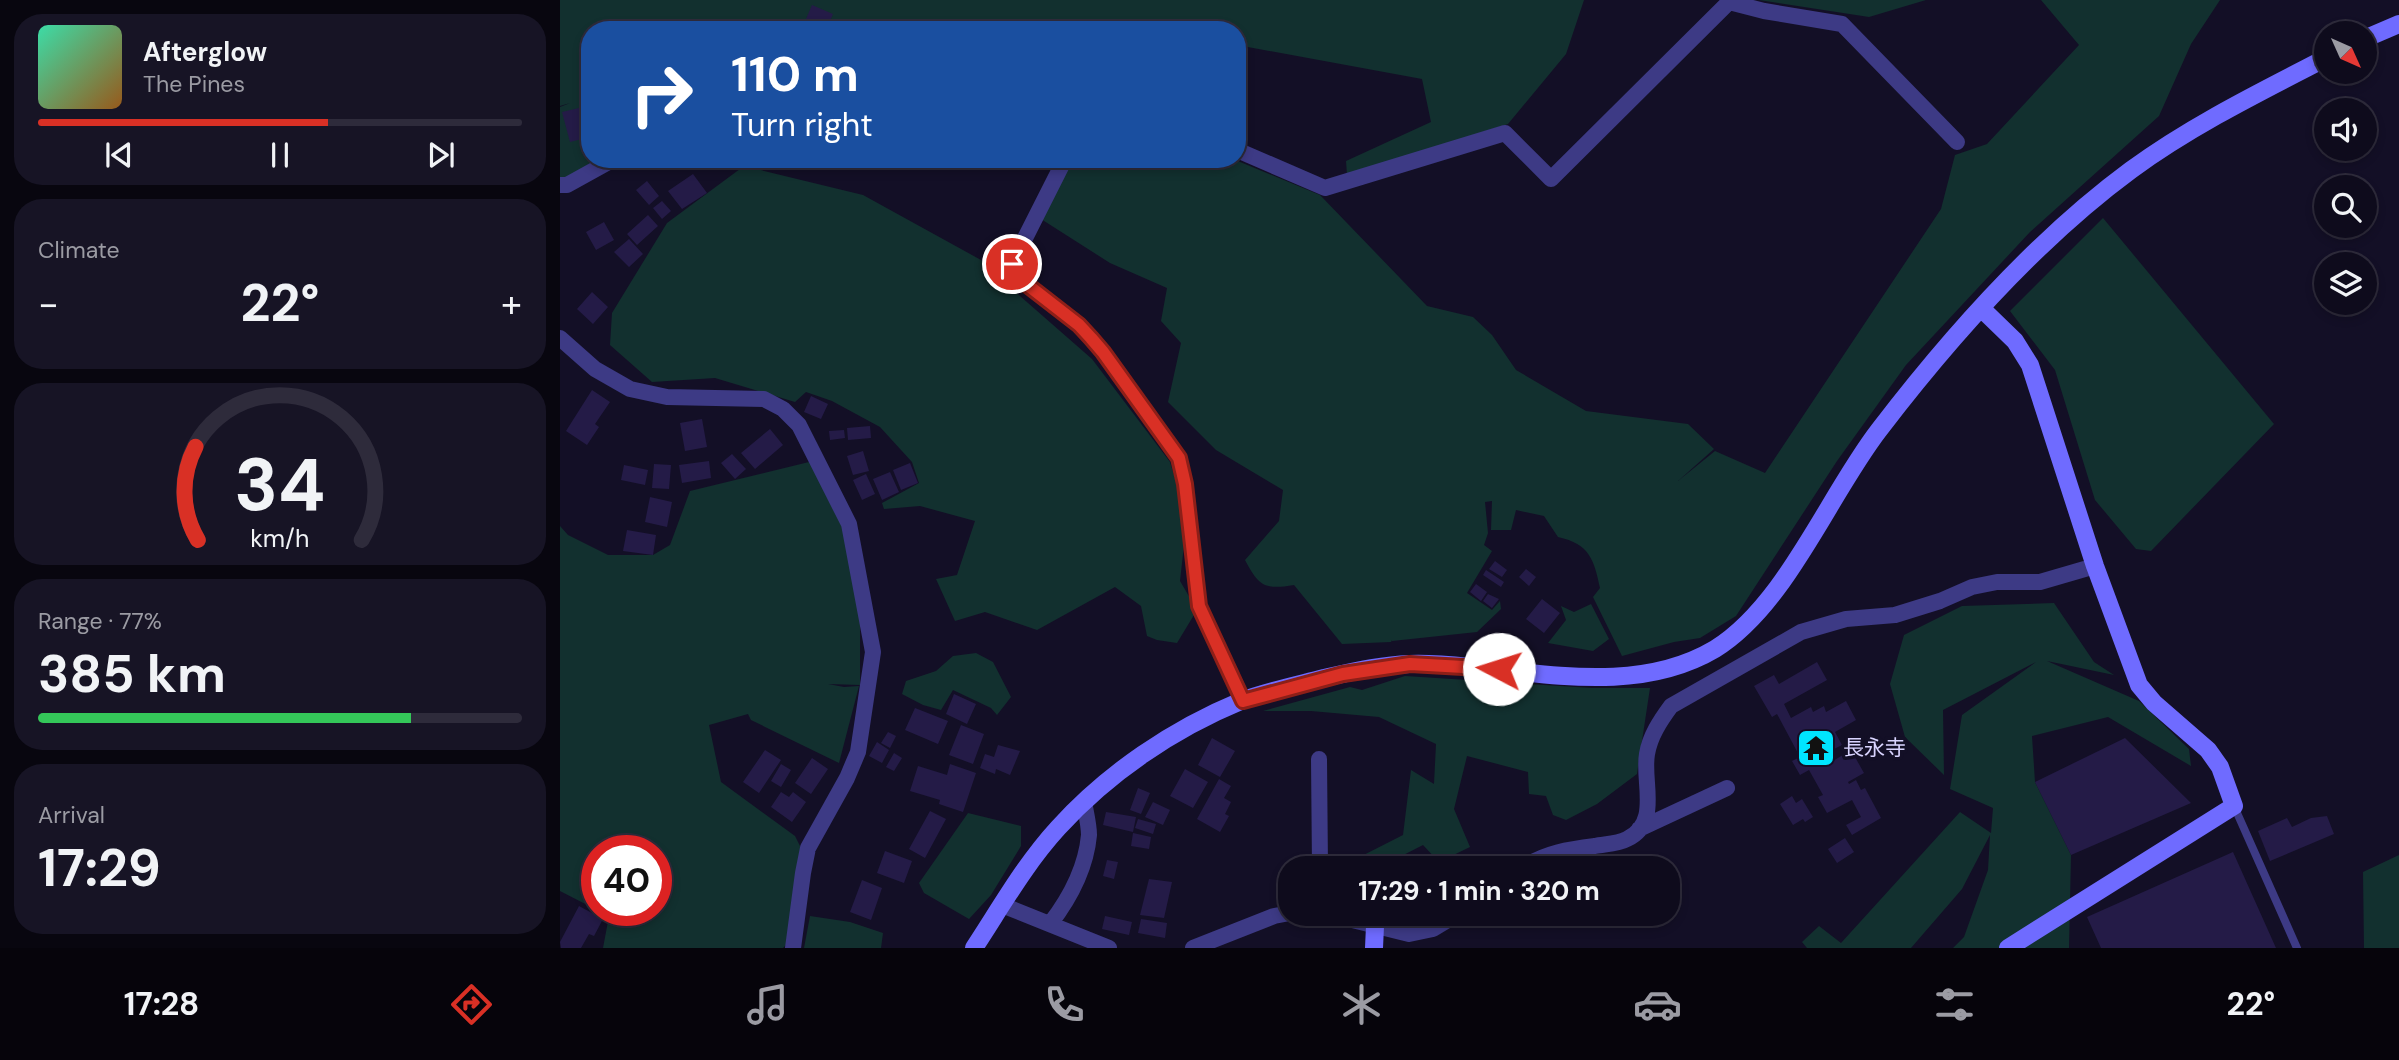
<!DOCTYPE html>
<html lang="en">
<head>
<meta charset="utf-8">
<style>
	:root { --surface:#0e0b1c; --page:#171425; --text:#f1f3f6; --muted:#9b9ba3; --line:#2e2b3b; --accent:#d93025 }
	body { margin:0; font-family:"DM Sans","Noto Sans JP",sans-serif; background:var(--page); color:var(--text); height:100vh; display:flex; flex-direction:column; font-size:26px; white-space:nowrap }
	* { box-sizing:border-box; margin:0 }
	p { font-size:23px; color:var(--muted) }
	.icon { flex:none; width:38px; height:38px; fill:none; stroke:currentColor; stroke-width:2; stroke-linecap:round; stroke-linejoin:round }
	.map { position:relative; flex:1; overflow:hidden }
	.sheet { display:flex; flex-direction:column; gap:14px; padding:14px; background:#08060f; width:560px }
	.sheet>* { flex:none }
	.hud { position:absolute; left:21px; top:21px; width:665px; height:147px; border-radius:28px; box-shadow:0 4px 10px #0003,0 0 0 2px var(--line); background:#1a4fa0; color:#fff; overflow:hidden }
	.needle { width:46px; rotate:135deg }
	.buttons { position:absolute; left:1754px; top:21px; display:grid; gap:14px }
	.buttons a { display:grid; place-items:center; width:63px; height:63px; border-radius:50%; background:var(--surface); box-shadow:0 4px 10px #0003,0 0 0 2px var(--line); font-size:35px }
	.speed { position:absolute; left:21px; top:835px; display:flex; gap:14px; font-size:35px; font-weight:700; text-align:center }
	.speed>* { display:grid; place-content:center; width:91px; height:91px; border-radius:50%; background:var(--surface); box-shadow:0 4px 10px #0003,0 0 0 2px var(--line); line-height:1 }
	.speed .limit { border:10px solid #d22; background:#fff; color:#111 }
	.pin { position:absolute; display:grid; place-items:center; width:60px; height:60px; color:#fff; margin:-30px; border:4px solid #fff; border-radius:50%; box-shadow:0 2px 7px #0007 }
	.me { position:absolute; width:77px; margin:-38px; rotate:275deg; stroke-linejoin:round; filter:drop-shadow(0 0 5px #0008) }
	.turn { display:flex; align-items:center; gap:24px; height:147px; padding:0 35px; font-size:32px }
	.turn .icon { width:91px; height:91px; stroke-width:2.5 }
	.turn b { display:block; font-size:49px; line-height:60px }
	.big { font-size:52px; font-weight:700; line-height:1.1 }
	.sheet .widget { flex:1; display:flex; flex-direction:column; justify-content:center; gap:10px; min-width:0; padding:0 24px; border-radius:28px; background:var(--page) }
	.sheet .dial { align-items:center; gap:0 }
	.dial svg { height:182px; overflow:visible; fill:none; stroke:var(--line); stroke-width:7; stroke-linecap:round; text-anchor:middle }
	.dial text { fill:var(--text); stroke:none }
	.song { display:flex; align-items:center; gap:21px }
	.cover { width:84px; height:84px; border-radius:10px; background:linear-gradient(135deg,hsl(160 70% 55%),hsl(30 70% 35%)) }
	.played { height:7px; border-radius:4px; background:linear-gradient(90deg,var(--accent) 60%,var(--line) 60%) }
	.keys { display:flex; justify-content:space-around; direction:ltr }
	.heat { display:flex; justify-content:space-between; align-items:center; font-size:38px; direction:ltr }
	.charge { height:10px; border-radius:5px; background:linear-gradient(90deg,#34c759 77%,var(--line) 0) }
	.trip { position:absolute; left:718px; top:856px; width:402px; height:70px; border-radius:28px; background:var(--surface); box-shadow:0 4px 10px #0003,0 0 0 2px var(--line); font-weight:700; line-height:70px; text-align:center }
	.menu { display:flex; height:112px; justify-content:space-around; align-items:center; background:#06040b; color:var(--muted) }
	.menu .icon { width:49px; height:49px }
	.menu .active { color:var(--accent) }
	.menu b { font-size:32px; color:var(--text) }
	main { display:flex; flex:1; min-height:0 }
	.map>svg:first-child { display:block }
</style>
</head>
<body>
<main>
<section class="sheet">
<div class="widget">
<div class="song"><i class="cover"></i><div><b>Afterglow</b><p>The Pines</p></div></div>
<div class="played"></div>
<div class="keys"><svg class="icon" aria-label="previous" viewBox="0 0 24 24"><path d="M18 5L8 12l10 7zM5 5v14"/></svg><svg class="icon" aria-label="pause" viewBox="0 0 24 24"><path d="M8 5v14M16 5v14"/></svg><svg class="icon" aria-label="next" viewBox="0 0 24 24"><path d="M6 5l10 7-10 7zM19 5v14"/></svg></div>
</div>
<div class="widget"><p>Climate</p>
<div class="heat"><a>−</a><b class="big">22°</b><a>+</a></div>
</div>
<div class="widget dial"><svg viewBox="0 0 100 80">
<path d="M14 69A42 42 0 1 1 86 69"/>
<path d="M14 69A42 42 0 0 1 13 28" stroke="#d93025"/>
<text x="50" y="56" font-size="32" font-weight="700">34</text>
<text x="50" y="72" font-size="11">km/h</text>
</svg></div>
<div class="widget"><p>Range · 77%</p><b class="big">385 km</b><div class="charge"></div></div>
<div class="widget"><p>Arrival</p><b class="big">17:29</b></div>
</section>
<div class="map">
<svg width="1839" height="948" viewBox="0 0 1839 948">
	<rect width="100%" height="100%" fill="#130f26"/>
	<path fill="#12302f" d="M0,0H1024L1006,54L948,124L787,175L786,161L871,122L862,79L677,45V30H594L581,27L495,30H30V159H42L9,180L0,178V107L10,103L0,106Z
		M1199,0H1366L1309,17Z
		M1481,0H1660L1631,44L1599,116L1470,232L1346,365L1277,461L1176,616L1140,638L1114,642L1062,656L1033,597L1040,588C1034,560 1030,544 998,537L984,516L956,510L951,530H931L932,501L925,502L928,533L924,545L932,551L907,593L932,610L940,601L941,609L917,632L832,641V640L831,642L782,644L734,585C704,590 699,586 685,560L719,521L723,490L656,450L608,402L621,343L601,321L607,288L550,263L481,219L513,159H673L760,195L867,306L913,317L932,335L956,370L1026,411L1128,424L1154,449L1118,481L1155,451L1205,473L1381,209L1395,155L1427,144L1519,45Z
		M184,166L303,195L441,271L445,283L532,359L610,462L627,518L620,581L637,610L617,643L597,640L587,636L581,606L555,587L477,630L425,612L395,621L376,579L397,575L415,521L360,506L324,509L322,503L359,483L352,462L320,427L272,401L246,392L235,402L155,378L92,382L50,345L52,313L107,223Z
		M1543,218L1714,424L1591,551L1576,549L1535,500L1495,370L1450,311Z
		M249,462L279,503L300,577V685L268,684L284,687L299,686L279,763L191,720L188,714L149,725L161,782L235,836L246,858L236,935L223,948H43L49,916L37,910H96V850H37V910L0,891V526L8,535L48,555H93L110,545L130,491Z
		M1494,603L1534,662L1554,675L1487,661L1579,701L1629,749L1631,766L1548,717L1472,736L1475,782L1511,855L1509,948H1393L1404,937L1428,870L1430,835L1402,889L1351,948H1247L1242,942L1259,926L1281,943L1400,812L1431,833L1433,808L1390,789L1402,715L1476,662L1383,710L1384,775L1345,737L1330,684L1344,635L1402,606Z
		M1031,604L1049,639L1033,651L988,643L1006,620L1001,606L1014,612Z
		M416,653L433,662L451,697L437,715L431,708L393,690L381,710L363,705L342,694L346,681L376,671L393,656Z
		M845,676L1032,688H1090L1077,774L1037,804L1006,820L993,815L986,796L969,794L968,772L907,756L894,809L910,847L879,862L863,845L818,868H778L843,835L851,770L874,784L876,744L819,717L751,711H703L790,687L802,690Z
		M408,813L461,826V846L431,895L409,919L364,893L359,883Z
		M1839,855V948H1804L1803,872Z
		M250,916L290,922L323,933L321,948H244Z"/>
	<path fill="#241b47" d="M252,5L273,14L266,30H252L243,26Z
		M23,107L30,137L10,142L2,112Z
		M133,174L147,193L122,209L108,191Z
		M87,181L99,196L89,205L76,190Z
		M102,201L111,211L102,219L93,208Z
		M88,215L98,226L77,245L67,234Z
		M44,222L54,240L36,250L26,232Z
		M69,239L83,254L69,267L54,252Z
		M32,292L48,307L33,324L17,309Z
		M32,390L50,402L35,424L39,427L27,445L6,431Z
		M251,396L268,404L261,419L244,412Z
		M142,419L147,447L125,451L120,423Z
		M310,426L311,438L288,440L287,428Z
		M210,429L223,445L195,469L181,453Z
		M284,430L285,438L270,440L269,431Z
		M303,451L309,471L293,475L287,456Z
		M172,454L186,469L175,479L161,463Z
		M149,461L151,478L122,483L119,465Z
		M350,463L358,483L341,490L333,470Z
		M94,464L111,465L109,489L92,488Z
		M64,465L88,470L85,485L61,480Z
		M330,472L339,492L322,500L313,479Z
		M306,474L315,494L302,500L293,480Z
		M90,497L112,502L107,527L85,522Z
		M67,530L96,535L93,555L63,551Z
		M935,561L947,570L942,577L929,569Z
		M966,569L976,577L969,586L959,577Z
		M926,570L944,582L941,587L923,575Z
		M916,584L927,592L921,601L910,592Z
		M928,594L939,599L932,608L923,601Z
		M982,599L1000,613L984,633L966,619Z
		M1257,662L1267,680L1224,704L1231,718L1251,707L1253,712L1264,706L1266,712L1286,701L1296,720L1275,732L1282,745L1268,752L1273,761L1291,750L1304,773L1288,782L1289,784L1296,780L1301,790L1305,788L1321,818L1292,835L1286,825L1301,817L1292,800L1267,813L1258,797L1263,795L1249,770L1240,775L1232,761L1240,757L1217,714L1212,717L1194,686L1214,675L1219,684Z
		M394,694L416,704L407,724L386,714Z
		M355,708L388,721L378,744L345,730Z
		M401,725L424,734L413,764L389,755Z
		M328,732L336,736L330,748L321,743Z
		M652,738L675,751L660,777L638,765Z
		M1565,738L1631,803L1511,855L1475,782Z
		M317,742L329,750L322,763L309,756Z
		M438,745L460,751L450,775L436,769L435,774L420,768L425,754L434,757Z
		M205,750L221,760L199,793L183,782Z
		M334,753L342,758L334,771L326,767Z
		M252,758L268,769L251,794L235,783Z
		M221,764L231,770L221,787L211,781Z
		M390,764L416,773L403,812L379,804L380,800L350,791L358,766L387,775Z
		M625,769L648,782L633,808L610,796Z
		M659,779L671,786L664,798L671,802L665,814L669,816L660,832L637,819Z
		M578,788L590,793L581,814L570,810Z
		M221,792L229,797L233,792L246,802L232,822L211,807Z
		M1232,796L1236,803L1242,799L1253,817L1245,822L1243,819L1233,825L1220,804Z
		M593,802L610,810L603,825L585,817Z
		M370,811L386,819L365,858L349,849Z
		M546,812L576,817L573,832L543,825Z
		M1767,816L1774,834L1710,861L1698,831L1727,818L1732,827L1751,818Z
		M578,819L596,824L593,834L575,828Z
		M573,833L591,837L589,849L571,846Z
		M1285,838L1294,852L1277,863L1268,849Z
		M325,851L352,861L344,883L317,873Z
		M1673,852L1716,948H1541L1527,917Z
		M913,856L920,868H898L897,866Z
		M547,860L558,862L554,879L543,876Z
		M589,879L612,882L604,918L580,915Z
		M302,880L322,888L311,920L290,912Z
		M19,906L43,919L34,936L29,934L21,948H1L0,942Z
		M545,916L572,922L569,935L542,929Z
		M581,919L607,923L605,938L578,933Z"/>
	<g fill="none" stroke-linecap="round" stroke-linejoin="round">
		<path stroke="#3d3a85" stroke-width="8" d="M1674,806L1737,948"/>
		<path stroke="#3d3a85" stroke-width="16" d="M677,150L765,188L945,133L991,179L1169,2L1204,11L1282,24L1397,142
			M505,159L452,264L456,276L519,325L543,352L619,458L625,484L639,606L683,700
			M0,185H7L54,159
			M0,338L35,369L70,389L107,397L204,399L223,409L239,425L289,524L313,652L298,752L287,778L248,848L243,873L233,948
			M759,759L760,868
			M1079,829L1167,788
			M963,868C984,853 1010,849 1035,846C1045,844 1058,844 1067,839C1101,823 1082,782 1087,754C1090,736 1100,721 1111,706L1241,632L1286,619L1335,615L1380,601L1412,587L1437,582H1480L1535,566
			M442,905L549,948
			M768,914L849,934L873,929L898,914
			M490,924C510,898 526,868 529,835C529,825 526,813 524,802
			M633,948L714,916L730,913"/>
		<path stroke="#6f6bff" stroke-width="18" d="M1804,39L1839,24
			M1422,309L1455,341L1470,365L1535,566L1579,685L1594,703L1648,750L1660,767L1674,806L1448,948
			M414,948C441,907 465,864 498,828C548,773 613,729 681,701C708,691 737,685 764,678C792,672 821,665 849,664C869,663 890,665 910,667C990,674 1081,693 1155,649C1226,605 1268,496 1319,430C1391,336 1476,240 1571,170C1631,126 1700,92 1766,58
			M814,948L815,926"/>
	</g>
	<g fill="none" stroke-linecap="round" stroke-linejoin="round">
		<defs>
			<path id="route" d="M452,264L456,276L519,325L531,338L543,352L619,458L625,484L639,606L683,701L783,674L850,664L939,669"/>
		</defs>
		<use href="#route" stroke="#8d1f18" stroke-width="18"/>
		<use href="#route" stroke="#d93025" stroke-width="12"/>
	</g>
	<defs>
		<symbol id="temple-square" viewBox="-11 -11 22 22"><rect x="-9" y="-9" width="18" height="18" rx="4" fill="#00e5ff" stroke="#130f26"/><path d="M0-6L5-2H3V0L6.5 2.5H4V6H1.5V3h-3V6H-4V2.5H-6.5L-3 0V-2H-5Z" fill="#111"/></symbol>
	</defs>
	<g fill-rule="evenodd">
		<use href="#temple-square" x="1234" y="726" width="44" height="44"/>
	</g>
	<g text-anchor="middle" stroke-width="7" stroke-linejoin="round" paint-order="stroke">
		<g font-size="21" fill="#d9d4ff" stroke="#130f26" text-anchor="start">
			<text x="1283" y="755">長永寺</text>
		</g>
	</g>
</svg>
<div class="buttons">
<a><svg class="needle" viewBox="-14 -14 28 28"><path d="M0-13l5 13h-10z" fill="#e53935"/><path d="M0 13l5-13h-10z" fill="#9b9ba3"/></svg></a>
<a><svg class="icon" aria-label="sound" viewBox="0 0 24 24"><path d="M4 9h4l5-4v14l-5-4H4zM17 9q2 3 0 6"/></svg></a>
<a><svg class="icon" aria-label="search" viewBox="0 0 24 24"><circle cx="10" cy="10" r="6"/><path d="M15 15l6 6"/></svg></a>
<a><svg class="icon" aria-label="layers" viewBox="0 0 24 24"><path d="M12 4l9 5-9 5-9-5zM3 14l9 5 9-5"/></svg></a>
</div>
<div class="speed"><div class="limit">40</div></div>
<div class="pin" style="left:452px;top:264px;background:#d93025"><svg class="icon" aria-label="arrive" viewBox="0 0 24 24"><path d="M6 21V4h12l-3 4 3 4H6"/></svg></div>
<svg class="me" style="left:939px;top:669px" viewBox="-20 -20 40 40"><circle r="19" fill="#fff"/><path d="M0-13L10 11 0 6-10 11z" fill="#d93025"/></svg>
<div class="trip">17:29 · 1 min · 320 m</div>
<div class="hud">
<div class="turn"><svg class="icon" aria-label="right" viewBox="0 0 24 24"><path d="M7 20v-9h11M14 6l5 5-5 5"/></svg><div><b>110 m</b>Turn right</div></div>
</div>
</div>
</main>
<nav class="menu">
<b>17:28</b>
<svg class="icon active" aria-label="directions" viewBox="0 0 24 24"><path d="M12 3l9 9-9 9-9-9zM9 14v-3h6M13 9l2 2-2 2"/></svg>
<svg class="icon" aria-label="music" viewBox="0 0 24 24"><path d="M9 18V5l10-2v13"/><circle cx="6" cy="18" r="3"/><circle cx="16" cy="16" r="3"/></svg>
<svg class="icon" aria-label="phone" viewBox="0 0 24 24"><path d="M5 4h4l2 5-3 2q2 4 5 5l2-3 5 2v4C11 20 4 13 5 4z"/></svg>
<svg class="icon" aria-label="climate" viewBox="0 0 24 24"><path d="M12 3v18M4 7l16 10M4 17L20 7"/></svg>
<svg class="icon" aria-label="car" viewBox="0 0 24 24"><path d="M5 17H2v-5l4-1 3-4h7l3 4 3 1v5h-3M9 17h6M6 11h13"/><circle cx="7" cy="17" r="2"/><circle cx="17" cy="17" r="2"/></svg>
<svg class="icon" aria-label="filters" viewBox="0 0 24 24"><path d="M4 7h16M4 17h16"/><circle cx="9" cy="7" r="2"/><circle cx="15" cy="17" r="2"/></svg>
<b>22°</b>
</nav>
</body>
</html>
